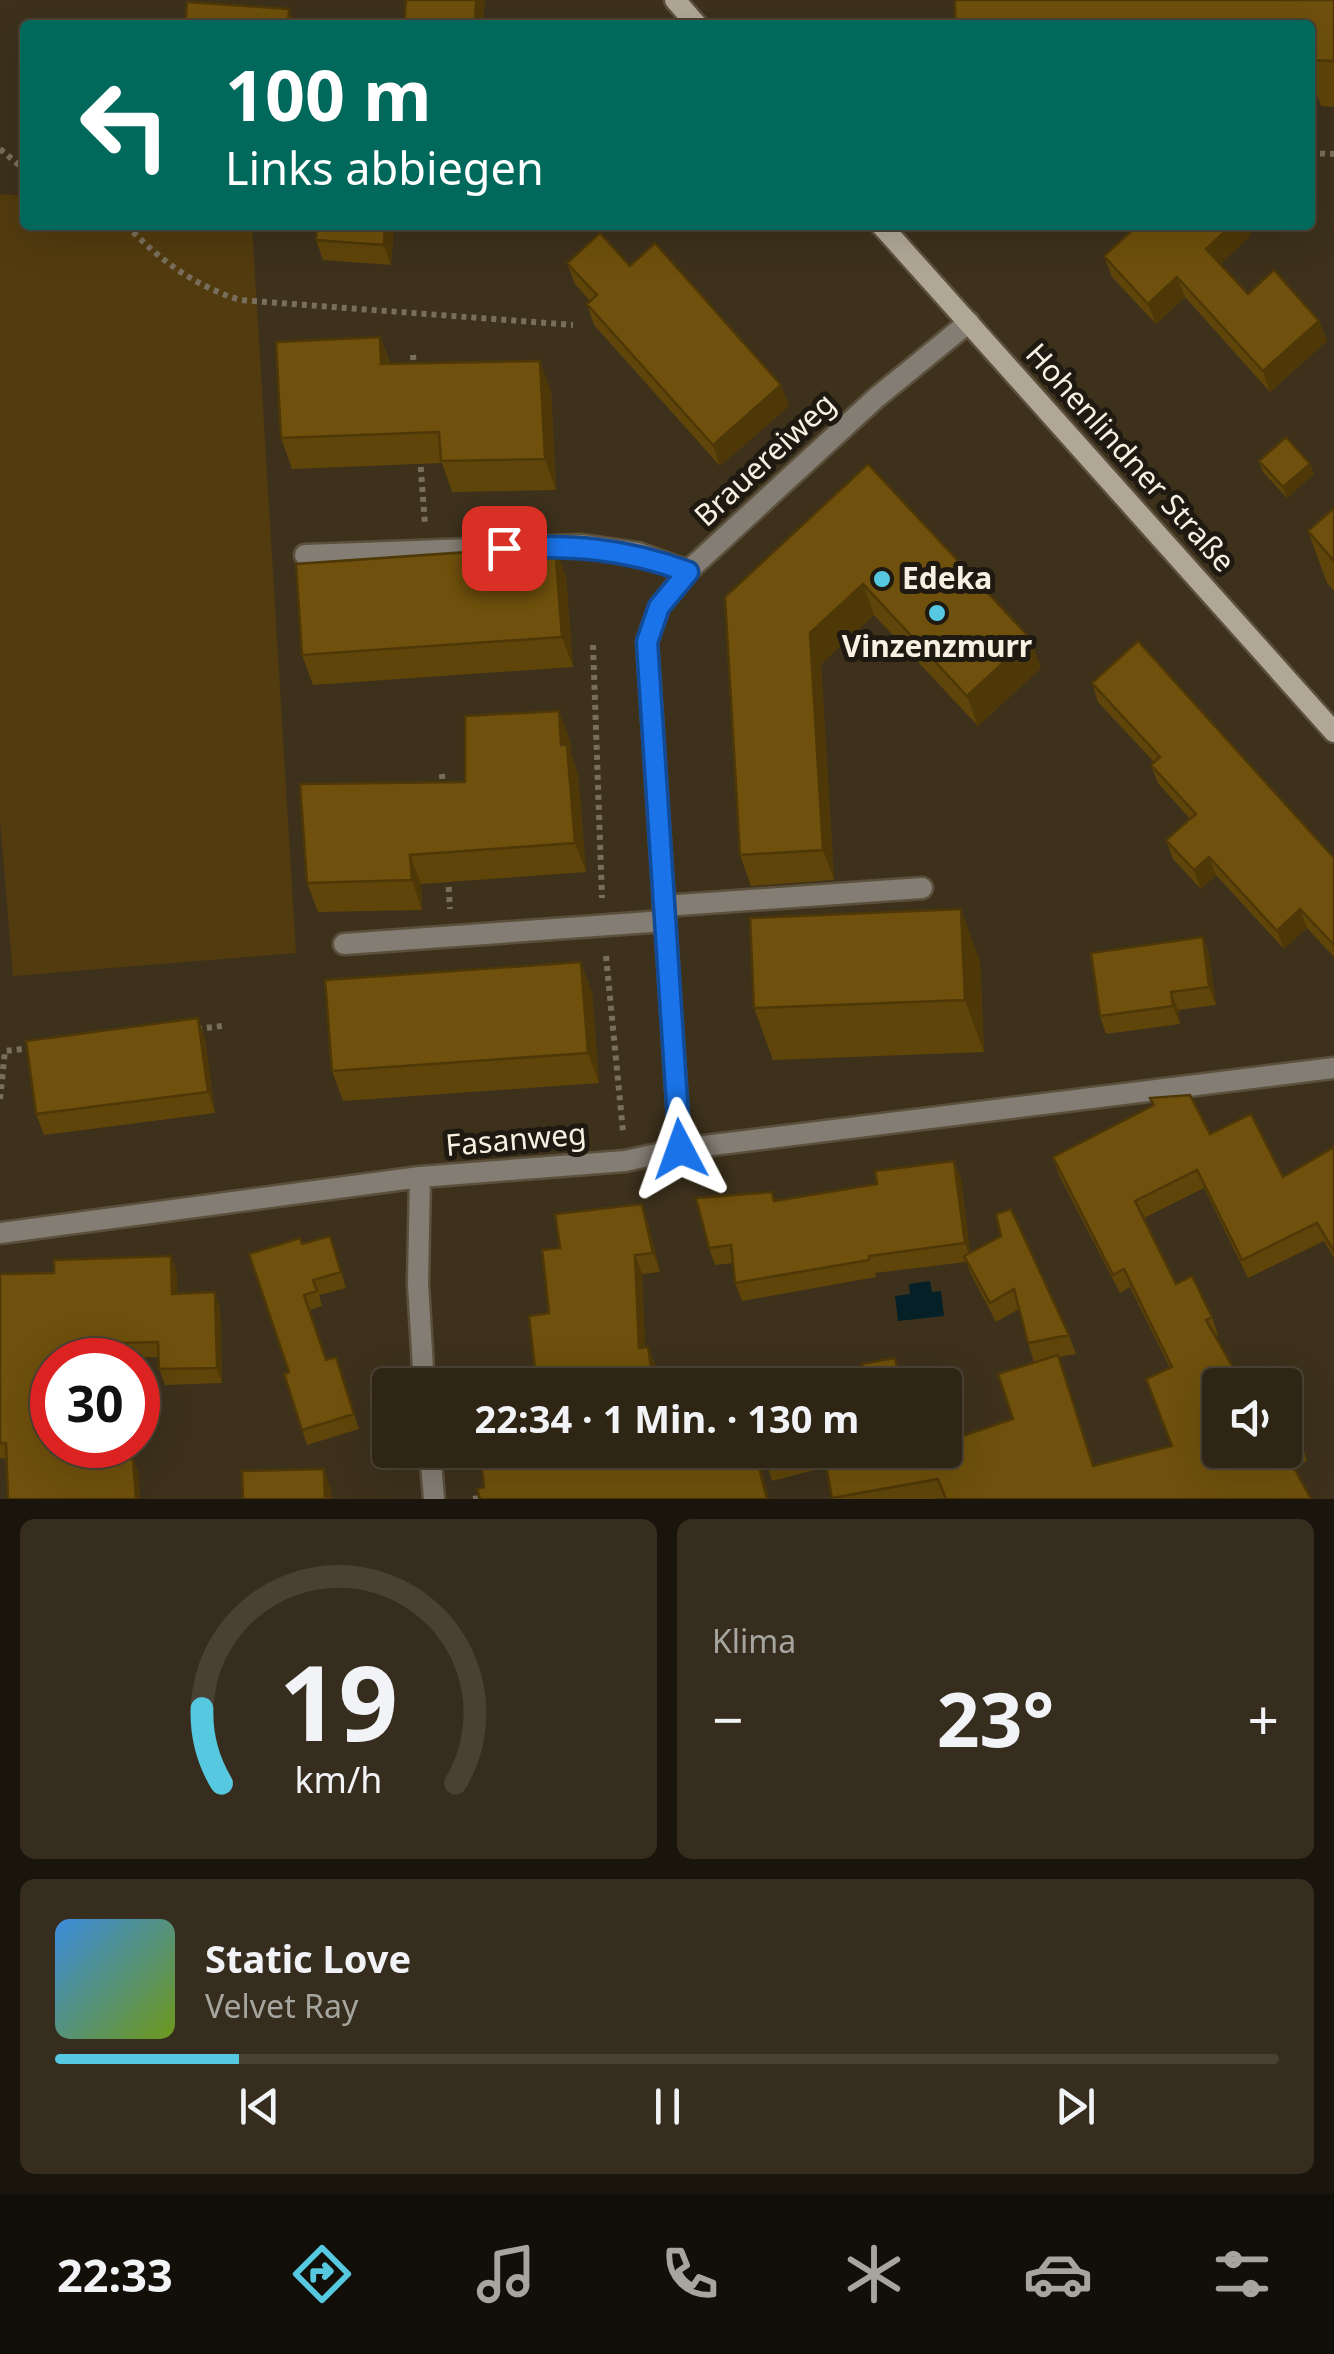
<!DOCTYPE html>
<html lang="de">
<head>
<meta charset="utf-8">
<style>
	:root { --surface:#2e2515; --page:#362d1e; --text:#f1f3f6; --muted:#a7a5a0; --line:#494234; --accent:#56c9e0 }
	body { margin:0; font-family:"Noto Sans",sans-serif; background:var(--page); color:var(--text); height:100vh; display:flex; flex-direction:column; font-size:38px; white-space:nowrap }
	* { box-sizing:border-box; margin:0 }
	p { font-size:32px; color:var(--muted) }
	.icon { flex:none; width:55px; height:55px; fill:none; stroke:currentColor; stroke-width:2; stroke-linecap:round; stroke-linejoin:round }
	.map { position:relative; height:1499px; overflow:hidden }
	.side { display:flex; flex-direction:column; gap:20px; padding:20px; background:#19140c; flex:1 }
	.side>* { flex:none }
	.hud { position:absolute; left:20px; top:20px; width:1295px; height:210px; border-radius:10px; box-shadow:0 10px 40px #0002,0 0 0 2px var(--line); background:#00695c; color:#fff; overflow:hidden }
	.fabs { position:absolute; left:1202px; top:1368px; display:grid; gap:20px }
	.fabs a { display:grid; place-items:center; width:100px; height:100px; border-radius:10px; background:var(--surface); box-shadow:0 10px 40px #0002,0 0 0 2px var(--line); font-size:50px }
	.speed { position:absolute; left:30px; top:1338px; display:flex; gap:20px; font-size:50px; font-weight:700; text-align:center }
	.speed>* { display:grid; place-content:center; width:130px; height:130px; border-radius:50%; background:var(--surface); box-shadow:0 10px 40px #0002,0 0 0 2px var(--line); line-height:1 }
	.speed .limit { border:15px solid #d22; background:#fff; color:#111 }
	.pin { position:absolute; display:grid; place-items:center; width:85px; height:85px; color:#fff; margin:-42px; border-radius:20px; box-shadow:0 5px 15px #0006 }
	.me { position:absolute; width:110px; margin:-55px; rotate:356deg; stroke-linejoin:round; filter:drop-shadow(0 0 8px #0008) }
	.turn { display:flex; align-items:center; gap:35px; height:210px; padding:0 40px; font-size:45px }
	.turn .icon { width:130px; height:130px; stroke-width:2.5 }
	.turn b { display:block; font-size:70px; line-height:85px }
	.big { font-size:75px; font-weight:700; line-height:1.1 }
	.side .widget { flex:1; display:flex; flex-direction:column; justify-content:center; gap:15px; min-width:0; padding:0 35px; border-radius:15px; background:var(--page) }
	.side .dial { align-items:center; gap:0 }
	.dial svg { height:260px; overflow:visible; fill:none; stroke:var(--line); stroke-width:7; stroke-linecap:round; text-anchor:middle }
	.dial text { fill:var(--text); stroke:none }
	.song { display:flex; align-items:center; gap:30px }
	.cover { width:120px; height:120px; border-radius:15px; background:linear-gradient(135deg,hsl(210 70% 55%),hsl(80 70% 35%)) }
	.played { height:10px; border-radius:5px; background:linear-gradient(90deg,var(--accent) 15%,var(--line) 15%) }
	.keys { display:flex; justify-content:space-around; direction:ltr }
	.heat { display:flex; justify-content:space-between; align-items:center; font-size:55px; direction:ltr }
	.side .tiles { flex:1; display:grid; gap:20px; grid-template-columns:1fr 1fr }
	.widget:last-child { grid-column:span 2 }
	.trip { position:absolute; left:372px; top:1368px; width:590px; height:100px; border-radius:10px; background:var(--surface); box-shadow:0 10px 40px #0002,0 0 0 2px var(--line); font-weight:700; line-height:100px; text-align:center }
	.tab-bar { display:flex; height:160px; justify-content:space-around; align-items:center; background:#120f08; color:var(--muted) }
	.tab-bar .icon { width:70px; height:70px }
	.tab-bar .selected { color:var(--accent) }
	.tab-bar b { font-size:45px; color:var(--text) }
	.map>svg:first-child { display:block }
</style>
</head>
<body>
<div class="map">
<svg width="1334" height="1499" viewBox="0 0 1334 1499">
	<rect width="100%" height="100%" fill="#3d311c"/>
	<path fill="#523b0e" d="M0,194L25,196V225H252L296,953L13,976L0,819Z"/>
	<path fill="#052127" d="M930,1281L932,1292L941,1291L944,1316L898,1321L895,1296L910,1294L909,1284Z"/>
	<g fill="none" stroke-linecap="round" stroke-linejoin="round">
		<defs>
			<path id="lane" d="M305,555L582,545L638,553L688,571
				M664,906L922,888
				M344,944L665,921"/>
			<path id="street" d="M680,1149L647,642L659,607L688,571L876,398L969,322
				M420,1177L418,1284L424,1385
				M0,1233L420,1177L625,1161L680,1149L1334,1068
				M430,1450L434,1499"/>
			<path id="secondary" d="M675,0L697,25
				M881,225L1334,732"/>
		</defs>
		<use href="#lane" stroke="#5b503c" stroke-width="25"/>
		<use href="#street" stroke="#5b503c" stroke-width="25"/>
		<use href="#secondary" stroke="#5b503c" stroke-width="25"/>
		<path stroke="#786e5b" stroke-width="6" stroke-dasharray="5 5" stroke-linecap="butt" d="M0,149L25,170
			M1310,153L1334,154
			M126,225C161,261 193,285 240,300L573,325
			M413,355L414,370
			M420,457L425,525
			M593,645L602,898
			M442,774L443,790
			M448,877L450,909
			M606,956L623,1132
			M197,1029L222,1026
			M0,1099L5,1051L31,1048
			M473,1499L488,1497"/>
		<use href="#lane" stroke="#847d73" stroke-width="20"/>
		<use href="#street" stroke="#847d73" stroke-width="20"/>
		<use href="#secondary" stroke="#b1a797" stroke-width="20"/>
	</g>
	<path fill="#5f450a" d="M1334,0V107L1321,106L1315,90H1310V25Z
		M394,225L391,265L323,260L316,240Z
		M1251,235L1220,264L1248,294L1319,321L1327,341L1270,392L1185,297L1156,324L1112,277L1104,256Z
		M567,263L630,266L789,406L720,466L594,325L587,304L590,301L575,284Z
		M380,337L390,363L551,391L556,490L452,492L442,463L292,469L281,438Z
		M1259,461L1310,464L1314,474L1287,498L1263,472Z
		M868,464L1030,638L1041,668L978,726L874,615L821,664L834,880L751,886L740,855Z
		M1334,508V591L1327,583L1308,531Z
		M566,576L573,667L313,685L302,655Z
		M1092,683L1334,858V957L1307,928L1284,949L1216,875L1201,889L1173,859L1166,840L1190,819L1158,783L1151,765L1154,762L1098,702Z
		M570,740L571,754L578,774L586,872L421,884L422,910L318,912L307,883L465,782Z
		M1203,937L1209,955L1216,1005L1178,1010L1180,1024L1106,1034L1100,1016Z
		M980,961L984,1052L773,1060L754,1008Z
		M592,992L599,1083L343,1101L332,1071Z
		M198,1018L205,1039L215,1113L44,1135L36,1114Z
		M1150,1098L1283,1177L1334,1147V1258L1324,1241L1248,1278L1204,1188L1144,1218L1176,1284L1212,1317L1218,1335L1215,1336L1220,1385L1301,1443L1307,1461L1294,1468L932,1499H832L826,1467L772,1481L762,1450H945L1013,1419L1034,1362L1028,1343L1019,1309L996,1322L971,1274L966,1262L875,1273L876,1277L742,1301L735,1283L733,1263L715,1265L709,1248L772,1192L776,1201L877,1184L954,1161L961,1179L970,1252L1069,1335L1076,1354L1058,1357L1094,1466L1172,1446L1170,1368L1130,1287L1120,1293L1059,1175L1053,1157L1153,1106Z
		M648,1223L660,1272L642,1274L645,1347H648L655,1365L549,1313L560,1248Z
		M302,1244L335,1251L346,1288L319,1295L322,1306L309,1310L326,1360L341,1372L359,1429L307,1445L284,1374L289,1372Z
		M171,1256L177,1272V1293L220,1308L222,1383L165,1385L159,1369V1357L52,1360V1445H94L95,1461L133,1459L139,1475L0,1458V1274L54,1273Z"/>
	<path fill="#4e3808" d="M476,0H485L483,25H475Z
		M289,9L295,25H288Z
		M385,225H394L391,265L384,245Z
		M1232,225H1248L1251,235L1214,270L1206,249Z
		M1177,277L1185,297L1156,324L1148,304Z
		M1319,321L1327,341L1270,392L1263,371Z
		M380,337L391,368L381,364Z
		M540,361L551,391L556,490L545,459Z
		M781,385L789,406L720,466L713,445Z
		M1310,464L1314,474L1287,498L1283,487Z
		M555,546L566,576L573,667L562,637Z
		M863,584L874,615L821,664L834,880L823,850L810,633Z
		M1030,638L1041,668L978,726L967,696Z
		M559,711L570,740L571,754L578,774L586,872L575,843L561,745Z
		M410,855L421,884L422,910L412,880Z
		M1209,857L1216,875L1201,889L1194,870Z
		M961,909L980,961L984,1052L965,1000Z
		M1300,909L1307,928L1284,949L1277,931Z
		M1203,937L1209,955L1216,1005L1209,987Z
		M581,962L592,992L599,1083L588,1053Z
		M1171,992L1178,1010L1180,1024L1173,1006Z
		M198,1018L205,1039L215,1113L208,1092Z
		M954,1161L961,1179L971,1261L965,1243Z
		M642,1204L648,1223L660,1272L653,1253Z
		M635,1255L642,1274L646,1367L639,1348Z
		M171,1256L177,1272L178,1309L172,1294Z
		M215,1292L220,1308L222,1383L217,1368Z
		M86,1344L92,1359V1360H86Z
		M648,1347L655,1365L658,1385H654Z
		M89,1445H94L95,1477L90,1461Z
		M756,1455L763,1474L769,1499H767Z
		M133,1459L139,1475L140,1499H136Z
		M324,1469L331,1490L332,1499H325Z"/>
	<path fill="#6f500c" stroke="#4e3808" stroke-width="2.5" d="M406,0H476L475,25H404Z
		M955,0H1334V61L1310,60V25H955Z
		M187,2L289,9L288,25H185Z
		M317,225H385L384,245L316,240Z
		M1138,225H1232L1206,249L1248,294L1274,270L1319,321L1263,371L1177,277L1148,304L1104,256Z
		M600,233L630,266L655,243L781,385L713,445L587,304L597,295L567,263Z
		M380,337L381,364L540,361L545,459L441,461L439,432L281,438L276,342Z
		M1286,437L1310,464L1283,487L1259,461Z
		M868,464L1030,638L967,696L863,584L810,633L823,850L740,855L725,597Z
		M1334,508V561L1308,531Z
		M555,546L562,637L302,655L296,564Z
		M1138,641L1334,858V945L1300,909L1277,931L1209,857L1194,870L1166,840L1196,814L1151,765L1160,757L1092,683Z
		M559,711L561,745H567L575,843L410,855L412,880L307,883L300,784L465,782V716Z
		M961,909L965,1000L754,1008L750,918Z
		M1203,937L1209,987L1171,992L1173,1006L1100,1016L1091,953Z
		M581,962L588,1053L332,1071L325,980Z
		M198,1018L208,1092L36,1114L26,1041Z
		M1190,1095L1210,1134L1251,1114L1283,1177L1334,1147V1251L1317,1223L1242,1260L1197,1170L1135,1201L1176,1284L1192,1276L1212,1317L1206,1320L1243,1385H1220V1450H1285V1412L1301,1443L1285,1451L1311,1499H946L938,1479L832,1498L823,1450H945V1442L1013,1419L998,1374L1058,1355L1093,1466L1172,1446L1146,1379L1172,1367L1124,1269L1113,1275L1053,1157L1154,1105L1150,1098Z
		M954,1161L965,1243L869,1256V1260L735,1283L731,1245L709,1248L696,1198L772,1192L774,1201L877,1184L875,1171Z
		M642,1204L653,1253L635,1255L639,1348L648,1347L654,1385H537L529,1316L549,1313L542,1250L560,1248L555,1214Z
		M1011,1209L1069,1335L1028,1343L1014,1289L990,1303L964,1256L1001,1236L996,1214Z
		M330,1236L341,1272L313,1280L317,1291L304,1295L326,1360L336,1357L354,1414L302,1430L284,1374L289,1372L249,1254L300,1238L302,1244Z
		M171,1256L172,1294L215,1292L217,1368L159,1369L158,1342L86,1344V1360H52V1445H89L90,1461L133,1459L136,1499H8L6,1443H0V1274L54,1273V1260Z
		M895,1358L899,1376L922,1372L925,1385H818L865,1376L862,1364Z
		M480,1450H698L702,1468L756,1455L767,1499H480L477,1489L484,1487Z
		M762,1450H818L766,1463Z
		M324,1469L325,1499H243L242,1471Z"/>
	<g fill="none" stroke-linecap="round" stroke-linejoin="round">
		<defs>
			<path id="route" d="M504,548C571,545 625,548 688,572L659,607L647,642L680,1149"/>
		</defs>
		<use href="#route" stroke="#114b97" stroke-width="25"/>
		<use href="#route" stroke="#1a73e8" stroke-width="18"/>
	</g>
	<g fill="#56c9e0" stroke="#1f1a11" stroke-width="4">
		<circle cx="882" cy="579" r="10"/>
		<circle cx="937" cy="613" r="10"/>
	</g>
	<g text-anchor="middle" stroke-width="10" stroke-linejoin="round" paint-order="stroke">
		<g font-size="30" fill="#f8f0e3" stroke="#1f1a11">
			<text transform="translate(1130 458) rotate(48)" y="10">Hohenlindner Straße</text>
			<text transform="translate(765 460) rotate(-43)" y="10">Brauereiweg</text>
			<text transform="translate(516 1140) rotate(-5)" y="10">Fasanweg</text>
		</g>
		<g font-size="30" font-weight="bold" fill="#f8f0e3" stroke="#1f1a11" text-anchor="start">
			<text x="902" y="589">Edeka</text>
			<text x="937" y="657" text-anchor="middle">Vinzenzmurr</text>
		</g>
	</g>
</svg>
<div class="fabs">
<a><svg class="icon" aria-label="sound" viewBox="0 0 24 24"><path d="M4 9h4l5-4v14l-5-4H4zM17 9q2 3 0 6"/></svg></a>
</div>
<div class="speed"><div class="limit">30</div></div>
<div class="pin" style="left:504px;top:548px;background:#d93025"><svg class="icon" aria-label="arrive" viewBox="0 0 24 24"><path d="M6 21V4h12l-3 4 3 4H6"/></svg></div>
<svg class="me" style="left:680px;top:1149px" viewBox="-20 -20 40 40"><path d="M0-17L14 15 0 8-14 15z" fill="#1a73e8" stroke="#fff" stroke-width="4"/></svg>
<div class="trip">22:34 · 1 Min. · 130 m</div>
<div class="hud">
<div class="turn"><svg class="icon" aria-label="left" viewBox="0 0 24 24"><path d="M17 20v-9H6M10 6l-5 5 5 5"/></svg><div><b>100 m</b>Links abbiegen</div></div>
</div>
</div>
<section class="side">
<div class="tiles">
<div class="widget dial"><svg viewBox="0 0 100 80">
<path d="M14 69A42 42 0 1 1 86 69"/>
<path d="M14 69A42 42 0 0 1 8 46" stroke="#56c9e0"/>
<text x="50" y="56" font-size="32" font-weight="700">19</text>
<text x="50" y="72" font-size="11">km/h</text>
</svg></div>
<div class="widget"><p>Klima</p>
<div class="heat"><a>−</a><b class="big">23°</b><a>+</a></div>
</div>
<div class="widget">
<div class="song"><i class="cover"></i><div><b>Static Love</b><p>Velvet Ray</p></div></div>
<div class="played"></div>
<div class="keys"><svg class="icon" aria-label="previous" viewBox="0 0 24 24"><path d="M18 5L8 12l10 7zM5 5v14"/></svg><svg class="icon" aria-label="pause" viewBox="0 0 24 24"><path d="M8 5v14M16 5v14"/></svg><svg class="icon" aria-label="next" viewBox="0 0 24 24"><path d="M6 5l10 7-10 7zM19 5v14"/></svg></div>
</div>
</div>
</section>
<nav class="tab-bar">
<b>22:33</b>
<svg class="icon selected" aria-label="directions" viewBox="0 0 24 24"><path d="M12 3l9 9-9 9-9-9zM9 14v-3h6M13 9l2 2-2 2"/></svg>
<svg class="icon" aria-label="music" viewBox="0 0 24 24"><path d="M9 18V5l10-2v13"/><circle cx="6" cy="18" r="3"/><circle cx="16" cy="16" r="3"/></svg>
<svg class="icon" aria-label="phone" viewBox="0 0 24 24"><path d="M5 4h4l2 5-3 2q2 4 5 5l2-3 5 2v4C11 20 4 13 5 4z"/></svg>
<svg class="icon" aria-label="climate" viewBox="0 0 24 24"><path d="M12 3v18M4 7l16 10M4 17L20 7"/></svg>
<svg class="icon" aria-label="car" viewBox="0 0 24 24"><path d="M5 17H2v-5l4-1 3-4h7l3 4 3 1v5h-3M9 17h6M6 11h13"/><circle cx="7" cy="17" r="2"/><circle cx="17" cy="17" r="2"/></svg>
<svg class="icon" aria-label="filters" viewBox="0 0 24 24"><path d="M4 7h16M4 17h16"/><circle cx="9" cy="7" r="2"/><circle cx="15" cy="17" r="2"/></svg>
</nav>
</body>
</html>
